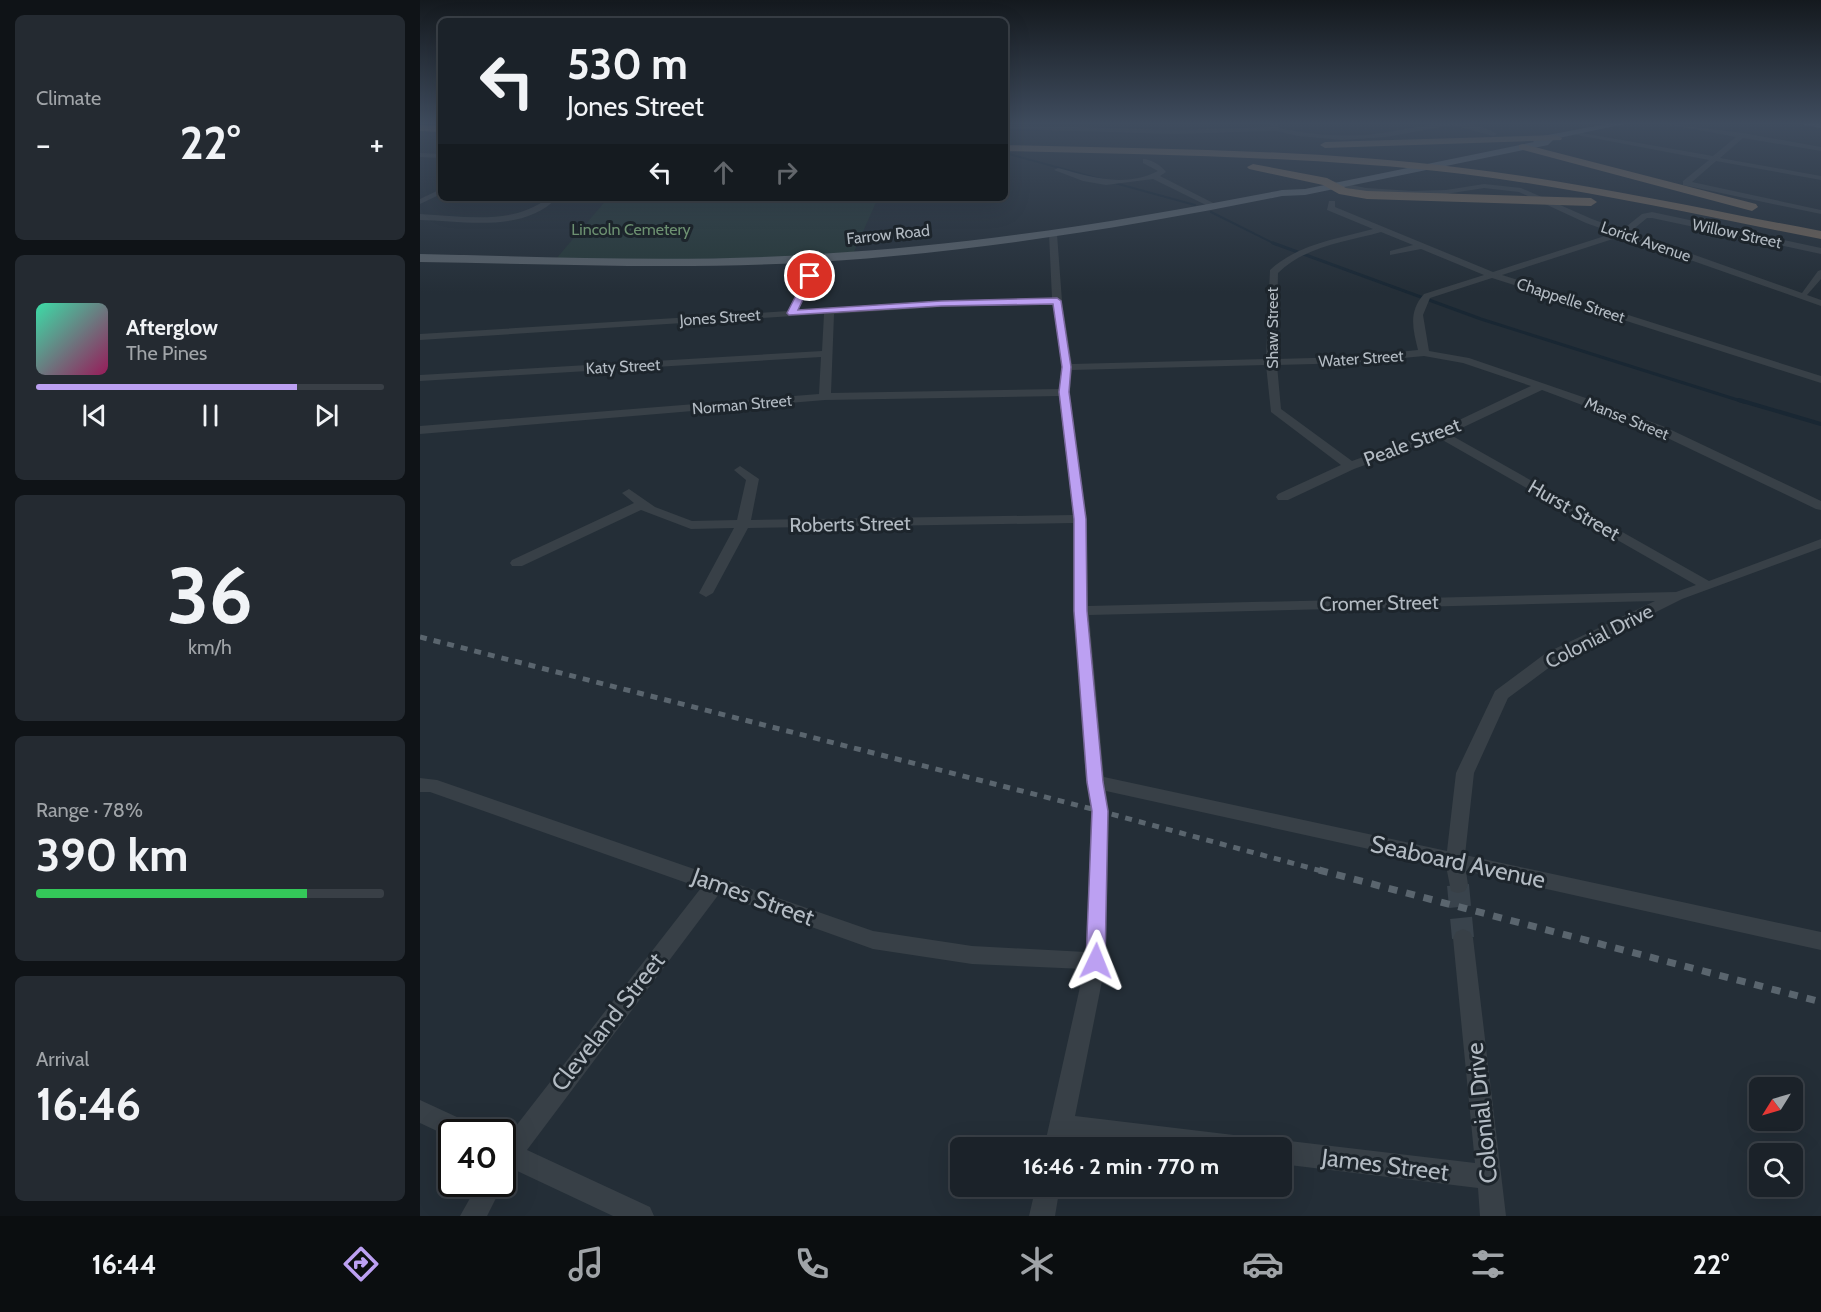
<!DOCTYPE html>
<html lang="en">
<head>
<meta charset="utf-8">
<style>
	:root { --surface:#1b2229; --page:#242a31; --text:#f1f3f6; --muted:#a0a4a8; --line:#393f46; --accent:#bca0f2 }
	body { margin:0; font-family:Cabin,sans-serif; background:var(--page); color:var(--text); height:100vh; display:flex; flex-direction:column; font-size:22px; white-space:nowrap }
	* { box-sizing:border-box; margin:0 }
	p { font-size:20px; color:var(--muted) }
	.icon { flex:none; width:33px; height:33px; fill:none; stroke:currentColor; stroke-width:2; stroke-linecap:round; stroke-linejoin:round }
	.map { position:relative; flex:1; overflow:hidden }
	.drawer { display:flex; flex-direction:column; gap:15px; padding:15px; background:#0f1317; width:420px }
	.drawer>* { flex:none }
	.guide { position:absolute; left:18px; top:18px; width:570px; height:183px; border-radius:9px; box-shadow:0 6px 24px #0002,0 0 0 2px var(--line); background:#1b2229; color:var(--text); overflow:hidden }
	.needle { width:39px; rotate:233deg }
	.fabs { position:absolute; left:1329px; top:1077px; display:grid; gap:12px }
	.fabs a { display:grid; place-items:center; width:54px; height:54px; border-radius:9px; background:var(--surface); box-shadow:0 6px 24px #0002,0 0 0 2px var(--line); font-size:30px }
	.speed { position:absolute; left:18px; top:1119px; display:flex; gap:12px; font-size:30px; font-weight:700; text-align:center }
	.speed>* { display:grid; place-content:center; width:78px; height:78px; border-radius:50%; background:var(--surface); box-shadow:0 6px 24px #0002,0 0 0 2px var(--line); line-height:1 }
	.speed .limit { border:3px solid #111; border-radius:9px; background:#fff; color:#111 }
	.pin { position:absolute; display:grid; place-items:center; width:51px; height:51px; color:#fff; margin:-26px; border:3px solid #fff; border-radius:50%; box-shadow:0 2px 6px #0007 }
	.me { position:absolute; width:66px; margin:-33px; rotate:2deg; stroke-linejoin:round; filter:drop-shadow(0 0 4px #0008) }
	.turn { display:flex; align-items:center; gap:21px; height:126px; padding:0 30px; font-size:27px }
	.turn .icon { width:78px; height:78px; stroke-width:2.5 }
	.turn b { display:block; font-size:42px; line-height:51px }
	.lanes { display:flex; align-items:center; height:57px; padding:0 30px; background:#0003; justify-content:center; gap:30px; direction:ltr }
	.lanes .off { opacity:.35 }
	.big { font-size:45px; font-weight:800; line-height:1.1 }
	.drawer .widget { flex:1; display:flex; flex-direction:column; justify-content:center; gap:9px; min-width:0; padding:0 21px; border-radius:9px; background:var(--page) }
	.drawer .dial { align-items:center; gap:0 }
	.dial b { font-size:78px; line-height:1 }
	.song { display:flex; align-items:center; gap:18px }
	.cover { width:72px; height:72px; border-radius:9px; background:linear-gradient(135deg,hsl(160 70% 55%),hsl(330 70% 35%)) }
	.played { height:6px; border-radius:3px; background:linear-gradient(90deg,var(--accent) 75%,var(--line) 75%) }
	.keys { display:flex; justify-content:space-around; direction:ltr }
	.heat { display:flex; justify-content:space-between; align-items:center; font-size:33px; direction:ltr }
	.charge { height:9px; border-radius:4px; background:linear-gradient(90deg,#34c759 78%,var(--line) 0) }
	.trip { position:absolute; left:530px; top:1137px; width:342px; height:60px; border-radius:9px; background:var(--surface); box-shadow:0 6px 24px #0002,0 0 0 2px var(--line); font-weight:800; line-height:60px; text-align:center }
	.tabs { display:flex; height:96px; justify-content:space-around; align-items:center; background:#0b0e10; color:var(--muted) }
	.tabs .icon { width:42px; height:42px }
	.tabs .on { color:var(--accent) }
	.tabs b { font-size:27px; color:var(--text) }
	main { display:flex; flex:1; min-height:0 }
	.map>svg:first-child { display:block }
</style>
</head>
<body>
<main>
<section class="drawer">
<div class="widget"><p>Climate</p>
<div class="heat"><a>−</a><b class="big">22°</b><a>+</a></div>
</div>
<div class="widget">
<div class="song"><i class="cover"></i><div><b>Afterglow</b><p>The Pines</p></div></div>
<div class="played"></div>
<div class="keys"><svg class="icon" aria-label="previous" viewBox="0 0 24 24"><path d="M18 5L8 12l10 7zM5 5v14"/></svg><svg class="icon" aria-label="pause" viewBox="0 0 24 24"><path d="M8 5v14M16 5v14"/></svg><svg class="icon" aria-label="next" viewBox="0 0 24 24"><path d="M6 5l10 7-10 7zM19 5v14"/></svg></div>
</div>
<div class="widget dial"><b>36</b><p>km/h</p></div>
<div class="widget"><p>Range · 78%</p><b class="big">390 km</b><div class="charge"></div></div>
<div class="widget"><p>Arrival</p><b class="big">16:46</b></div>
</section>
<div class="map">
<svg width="1401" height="1216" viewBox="0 0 1401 1216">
	<rect width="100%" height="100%" fill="#242e37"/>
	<path fill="#263838" d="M188,198H458L433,254L399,258L135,260Z"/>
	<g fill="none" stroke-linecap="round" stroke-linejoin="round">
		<path stroke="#192733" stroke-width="2" d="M585,153L775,205
			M791,212L857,245"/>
		<path stroke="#192733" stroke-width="3" d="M853,243L1061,319L1324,402"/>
		<path stroke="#192733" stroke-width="4" d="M1319,400L1401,424"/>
		<path stroke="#39434c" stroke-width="22" stroke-dasharray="22 11" stroke-linecap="butt" d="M1038,885L1043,938"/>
		<path fill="#384047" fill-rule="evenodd" d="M850,123H856L859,128C887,134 916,137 946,135C988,132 1038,111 1077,134L1073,136L1033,125L966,137L922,140L878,136L856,131L755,134L585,129V125L755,130L852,127Z
			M1241,123L1323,133L1401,147V151L1323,138L1300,158L1401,176V180L1296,161L1272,182L1401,210V214L1263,185V181L1289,160L1152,134L1156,132L1293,156L1316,137Z
			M0,153L21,154V158L0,157Z
			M723,159C731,159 742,166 746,172L740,176L799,206L792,208L733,179L686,185L663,181L634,170L638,168C671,177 704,188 738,171L723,163Z
			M907,180L946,188L993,191L1026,190L1064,184L1101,188L1172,219L1202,230L1222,214L1232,212L1401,248V254L1232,218H1227L1210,232L1382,293L1398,271L1401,270V279L1387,295L1401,300V306L1202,236L1082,275L1401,376V383L1072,278L1010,298L1003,315L1009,351L1049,358L1186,405L1245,427L1401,501V510L1396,509L1237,433L1122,390L1029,434L1289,581L1401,539V548L1262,599L1138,661L1088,698L1054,773L1045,855L1401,932V950L1046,871L1048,885L1045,891L1038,893L1031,891L1026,866L686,791L689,811L686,961L655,1116L822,1136L831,1140L834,1148H721L650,1139L648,1148H624L664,969L552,964L453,949L299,894L107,1150L230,1207L234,1216H193L93,1169L82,1175V1139L85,1140L281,888L10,792H0V778L17,780L453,931L552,946L666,952L671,811L666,782L653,611V523L328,528L293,593L286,597L279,593L314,528L271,529L221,510L102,566H92L90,563L92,560L214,503L202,493L209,489L235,507L272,521L317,520L326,480L314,470L320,466L339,479L331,520L653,515L639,396L405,400L0,434V426L399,394L401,357L0,381V375L402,351L404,314L0,340V334L368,311L394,258L399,255L404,258L378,310L521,301L632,298L629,234L633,231L637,234L642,301L652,364L846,359L850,270C878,244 917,239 953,229L907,210L909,201H915V207L1073,272L1194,233L1166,223L1099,192L1064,188L1026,194L993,195L946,192L907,184ZM961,232L993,245L970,251V255L1001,249L1064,275L1004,294C988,312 993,329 998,350L930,357L856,359L858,273C885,246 926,242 961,232ZM633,304L642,367L639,389L411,393L414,314L521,307ZM1004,356L1043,363L1111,386L1016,431L932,461L861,409L857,365L930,363ZM846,365L851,412L921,465L858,494L856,497L858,500H868L934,469L1019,438L1276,585L1256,592L668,606L667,519L650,392L652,370ZM1235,601L1126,653L1075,691L1036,773L1027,851L684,777L669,615Z
			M21,189V194L0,204V199Z
			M128,198H137C103,233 44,221 0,220V214C43,216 92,226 128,198Z
			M1043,929L1050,932L1053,938L1086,1216H1060L1058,1188L861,1164V1148H851L852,1144L861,1140L1055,1163L1033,938L1036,932Z
			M0,1100L52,1124L56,1132H32V1138L0,1123Z
			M82,1182L83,1184L67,1216H40L58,1184Z
			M616,1186H640L635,1216H609Z"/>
		<path fill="#565f67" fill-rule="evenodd" d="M1192,123H1209L1134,139L1128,145L885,195L862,196C709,227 555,252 399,262C266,270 133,264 0,262V254C133,257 266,263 399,254C555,245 709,220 862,190L885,189L1114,142L1112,140L1117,137Z
			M1383,123H1401V128L1384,125Z"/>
		<path fill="#6c6156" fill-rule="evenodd" d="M0,125L21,126V132L0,131Z
			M1137,135L1142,138L1141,140L905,148L900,145L905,142Z
			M1103,144L1336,204L1338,207L1332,211L1099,149V145Z
			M585,145C738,149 891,149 1043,168C1163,182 1282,209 1401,231V239C1282,216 1163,189 1043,174C891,156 738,155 585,151Z
			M833,164L907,178L926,188L947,191L1171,198L1177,202L1171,206L947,199L919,194L903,185L829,169L827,167Z"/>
		<path stroke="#5a656e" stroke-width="5" stroke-dasharray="7 7" stroke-linecap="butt" d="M0,637L680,811L905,872"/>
		<path stroke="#5a656e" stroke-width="7" stroke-dasharray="9 9" stroke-linecap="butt" d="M899,870L1401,1002"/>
	</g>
	<linearGradient id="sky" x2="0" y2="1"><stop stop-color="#14191e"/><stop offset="0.42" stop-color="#3f4c5e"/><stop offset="1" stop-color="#3f4c5e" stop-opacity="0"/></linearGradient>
	<rect width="1401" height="293" fill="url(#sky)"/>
	<path fill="#bca0f2" stroke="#7a689d" stroke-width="1.5" d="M390,273L394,276L378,310L521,301L637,298L641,301L651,367L649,392L666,519L667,611L683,782L688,811L685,961L682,967L676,969L669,967L666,961L672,811L667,782L654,611V519L639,392L642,367L633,304L521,306L369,315L367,313L386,276Z"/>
	<g text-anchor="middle" stroke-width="6" stroke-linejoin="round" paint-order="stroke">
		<g font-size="16" fill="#6d9171" stroke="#1d252c">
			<text x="211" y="235">Lincoln Cemetery</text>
		</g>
		<g font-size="16" fill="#b3bbc3" stroke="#1d252c">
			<text transform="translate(1317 233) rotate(12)" y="6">Willow Street</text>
			<text transform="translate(468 234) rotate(-6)" y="6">Farrow Road</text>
			<text transform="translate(1226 241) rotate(19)" y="6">Lorick Avenue</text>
			<text transform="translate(1151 300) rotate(18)" y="6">Chappelle Street</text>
			<text transform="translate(300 317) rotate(-4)" y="6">Jones Street</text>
			<text transform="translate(852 328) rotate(-90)" y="6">Shaw Street</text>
			<text transform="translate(941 358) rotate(-4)" y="6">Water Street</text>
			<text transform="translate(203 366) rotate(-3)" y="6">Katy Street</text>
			<text transform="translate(322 404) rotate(-5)" y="6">Norman Street</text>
			<text transform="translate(1207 418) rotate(22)" y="6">Manse Street</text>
		</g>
		<g font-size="20" fill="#b3bbc3" stroke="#1d252c">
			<text transform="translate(992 442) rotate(-21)" y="7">Peale Street</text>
			<text transform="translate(1154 510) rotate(30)" y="7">Hurst Street</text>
			<text transform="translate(430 524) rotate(-1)" y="7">Roberts Street</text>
			<text transform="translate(959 603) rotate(-1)" y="7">Cromer Street</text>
			<text transform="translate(1179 636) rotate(-27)" y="7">Colonial Drive</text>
		</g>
		<g font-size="24" fill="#b3bbc3" stroke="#1d252c">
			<text transform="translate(1038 862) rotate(12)" y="8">Seaboard Avenue</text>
			<text transform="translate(333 897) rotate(20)" y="8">James Street</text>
			<text transform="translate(188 1022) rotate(-52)" y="8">Cleveland Street</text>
			<text transform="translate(1062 1113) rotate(-96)" y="8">Colonial Drive</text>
			<text transform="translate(965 1165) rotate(7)" y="8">James Street</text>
		</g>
	</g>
</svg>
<div class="fabs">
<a><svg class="needle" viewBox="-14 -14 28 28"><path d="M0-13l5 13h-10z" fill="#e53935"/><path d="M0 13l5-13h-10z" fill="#a0a4a8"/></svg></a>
<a><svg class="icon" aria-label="search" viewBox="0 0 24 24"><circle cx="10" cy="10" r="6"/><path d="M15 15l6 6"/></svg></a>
</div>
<div class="speed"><div class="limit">40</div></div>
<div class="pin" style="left:390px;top:276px;background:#d93025"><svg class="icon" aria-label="arrive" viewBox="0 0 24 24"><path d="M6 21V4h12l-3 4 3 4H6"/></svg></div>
<svg class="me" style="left:676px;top:961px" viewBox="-20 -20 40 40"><path d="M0-17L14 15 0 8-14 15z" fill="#bca0f2" stroke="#fff" stroke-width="4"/></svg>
<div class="trip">16:46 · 2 min · 770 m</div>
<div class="guide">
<div class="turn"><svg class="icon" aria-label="left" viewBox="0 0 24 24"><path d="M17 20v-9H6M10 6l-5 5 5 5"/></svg><div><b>530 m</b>Jones Street</div></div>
<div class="lanes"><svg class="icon" aria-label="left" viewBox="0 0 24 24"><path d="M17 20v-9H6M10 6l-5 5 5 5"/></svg><svg class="icon off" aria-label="ahead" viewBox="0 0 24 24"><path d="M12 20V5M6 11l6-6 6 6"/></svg><svg class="icon off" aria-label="right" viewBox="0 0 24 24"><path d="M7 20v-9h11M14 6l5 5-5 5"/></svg></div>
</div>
</div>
</main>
<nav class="tabs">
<b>16:44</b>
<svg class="icon on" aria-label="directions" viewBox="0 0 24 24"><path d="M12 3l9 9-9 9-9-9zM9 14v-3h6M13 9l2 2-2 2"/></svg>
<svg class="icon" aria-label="music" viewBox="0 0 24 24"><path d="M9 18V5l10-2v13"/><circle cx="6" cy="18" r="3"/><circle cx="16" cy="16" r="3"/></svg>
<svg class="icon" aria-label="phone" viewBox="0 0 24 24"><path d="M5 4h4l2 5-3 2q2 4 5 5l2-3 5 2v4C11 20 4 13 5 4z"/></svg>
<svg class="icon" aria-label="climate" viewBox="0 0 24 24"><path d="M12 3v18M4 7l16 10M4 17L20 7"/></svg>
<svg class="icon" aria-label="car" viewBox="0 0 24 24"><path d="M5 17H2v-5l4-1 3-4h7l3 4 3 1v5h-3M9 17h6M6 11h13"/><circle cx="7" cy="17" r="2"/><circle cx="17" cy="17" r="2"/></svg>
<svg class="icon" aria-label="filters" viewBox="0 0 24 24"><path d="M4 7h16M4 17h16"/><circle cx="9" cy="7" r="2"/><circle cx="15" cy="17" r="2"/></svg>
<b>22°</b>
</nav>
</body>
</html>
